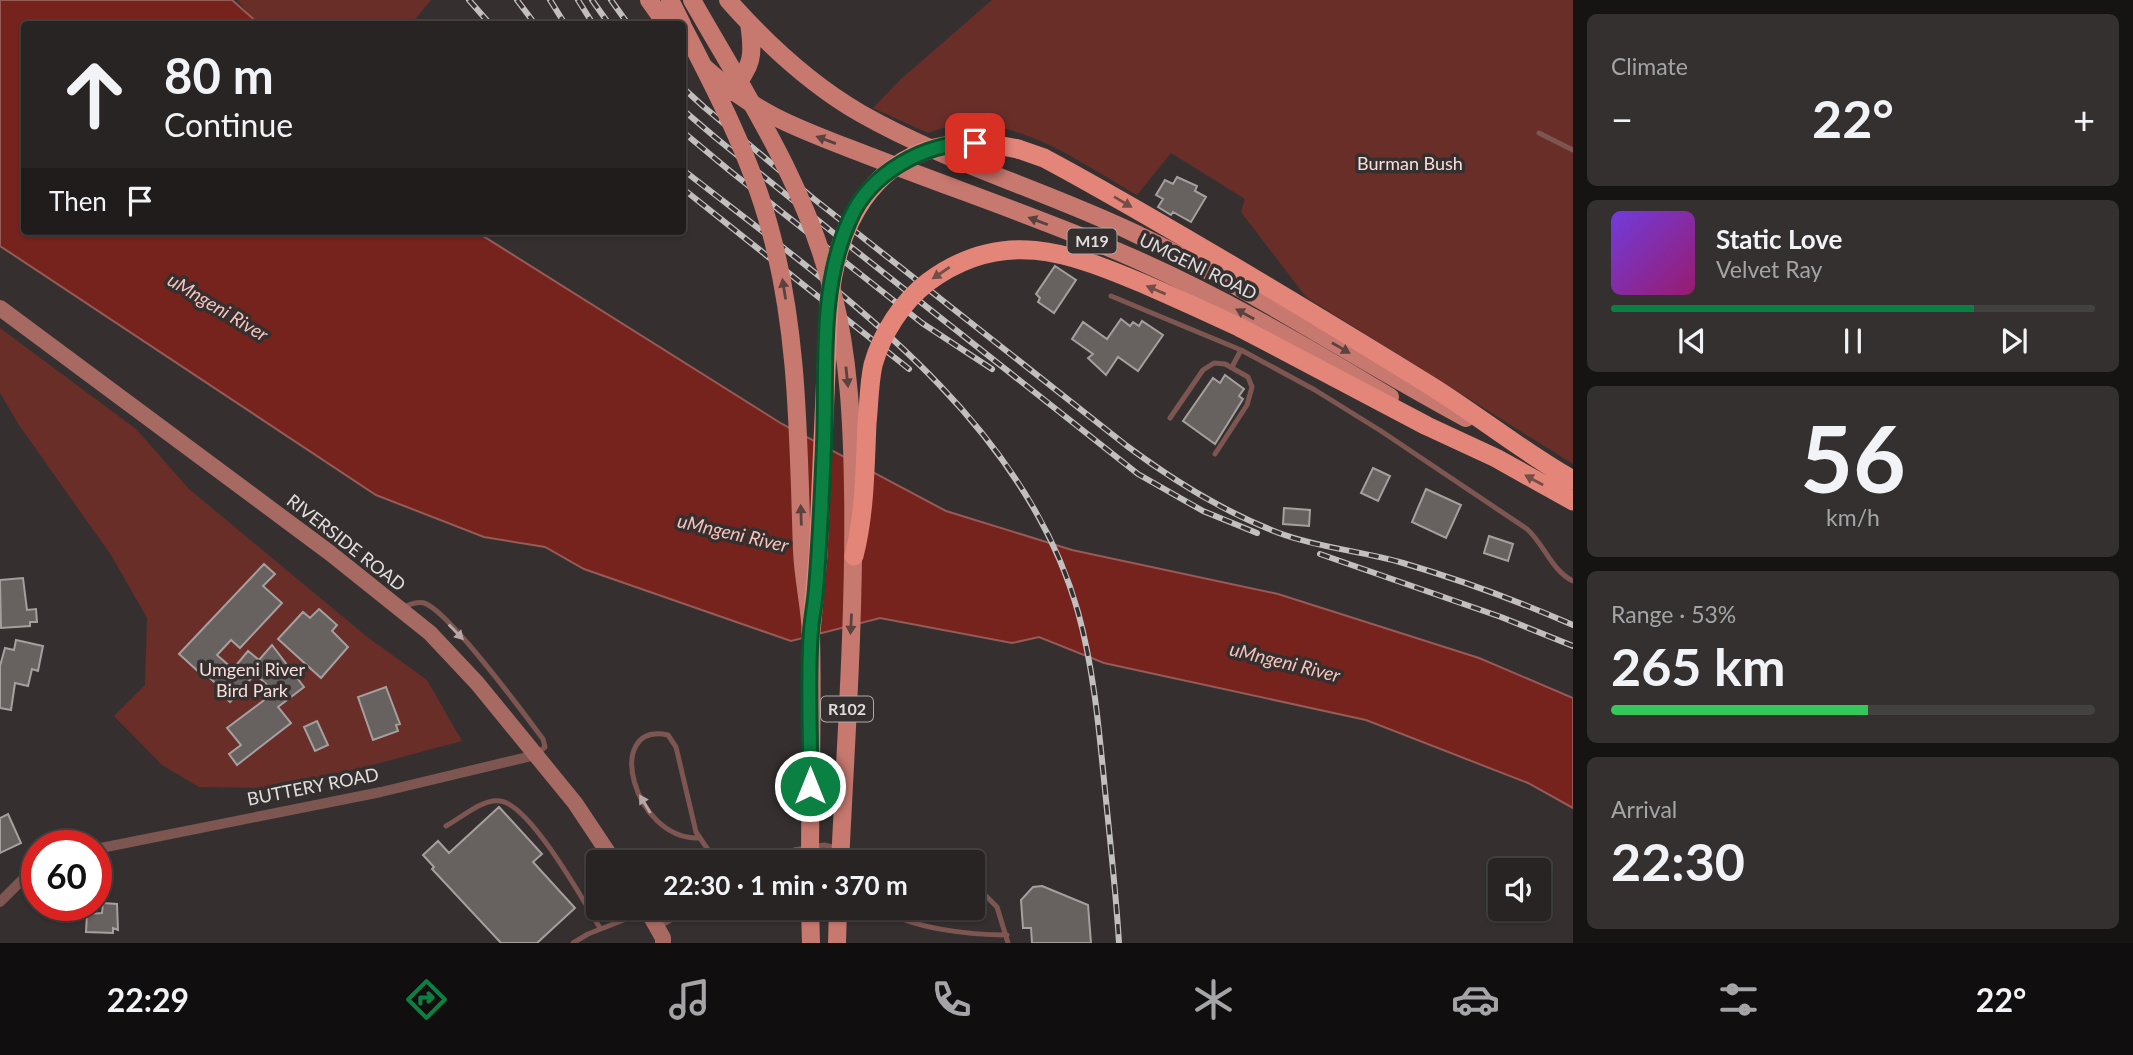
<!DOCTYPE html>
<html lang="en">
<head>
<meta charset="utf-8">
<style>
	:root { --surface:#282423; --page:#343030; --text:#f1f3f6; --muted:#a5a4a6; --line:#444141; --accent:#0b8043 }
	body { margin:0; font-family:Lato,sans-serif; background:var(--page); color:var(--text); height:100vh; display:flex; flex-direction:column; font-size:26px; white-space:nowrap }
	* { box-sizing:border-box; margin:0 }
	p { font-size:23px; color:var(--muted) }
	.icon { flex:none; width:38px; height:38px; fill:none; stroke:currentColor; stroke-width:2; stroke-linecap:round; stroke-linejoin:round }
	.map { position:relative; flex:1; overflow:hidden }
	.side { display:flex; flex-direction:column; gap:14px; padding:14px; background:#161413; width:560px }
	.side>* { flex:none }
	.hud { position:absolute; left:21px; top:21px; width:665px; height:214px; border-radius:7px; box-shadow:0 2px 5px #0004,0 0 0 2px var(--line); background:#282423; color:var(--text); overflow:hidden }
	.fabs { position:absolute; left:1488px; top:858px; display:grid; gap:14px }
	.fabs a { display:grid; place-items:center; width:63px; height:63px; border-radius:7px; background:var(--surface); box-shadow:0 2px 5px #0004,0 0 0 2px var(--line); font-size:35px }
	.speed { position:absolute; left:21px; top:830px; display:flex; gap:14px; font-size:35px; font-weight:700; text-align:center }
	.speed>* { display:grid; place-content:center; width:91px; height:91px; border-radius:50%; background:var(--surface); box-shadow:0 2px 5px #0004,0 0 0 2px var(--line); line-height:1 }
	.speed .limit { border:10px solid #d22; background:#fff; color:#111 }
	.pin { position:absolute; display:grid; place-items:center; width:60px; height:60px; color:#fff; margin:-30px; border-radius:14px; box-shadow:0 4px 10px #0006 }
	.me { position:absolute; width:77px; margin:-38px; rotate:0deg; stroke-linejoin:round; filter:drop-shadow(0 0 5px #0008) }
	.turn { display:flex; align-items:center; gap:24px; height:147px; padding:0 28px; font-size:32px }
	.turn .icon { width:91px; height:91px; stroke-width:2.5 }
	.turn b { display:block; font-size:49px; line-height:60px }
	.then { display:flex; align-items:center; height:66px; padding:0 28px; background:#0003; gap:14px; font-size:26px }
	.big { font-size:52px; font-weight:700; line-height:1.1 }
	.side .widget { flex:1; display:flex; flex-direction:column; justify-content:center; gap:10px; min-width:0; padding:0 24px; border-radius:10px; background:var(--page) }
	.side .dial { align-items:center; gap:0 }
	.dial b { font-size:91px; line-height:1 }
	.song { display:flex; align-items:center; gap:21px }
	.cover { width:84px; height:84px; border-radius:10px; background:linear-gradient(135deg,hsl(260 70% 55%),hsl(320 70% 35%)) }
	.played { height:7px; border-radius:4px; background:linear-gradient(90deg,var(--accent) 75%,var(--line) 75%) }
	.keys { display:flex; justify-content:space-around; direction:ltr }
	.heat { display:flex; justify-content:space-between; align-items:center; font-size:38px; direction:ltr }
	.charge { height:10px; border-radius:5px; background:linear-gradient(90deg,#34c759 53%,var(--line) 0) }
	.trip { position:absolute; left:586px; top:850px; width:399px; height:70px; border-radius:7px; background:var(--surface); box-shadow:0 2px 5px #0004,0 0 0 2px var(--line); font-weight:700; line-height:70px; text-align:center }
	.menu { display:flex; height:112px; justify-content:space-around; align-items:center; background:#100e0e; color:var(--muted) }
	.menu .icon { width:49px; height:49px }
	.menu .selected { color:var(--accent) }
	.menu b { font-size:32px; color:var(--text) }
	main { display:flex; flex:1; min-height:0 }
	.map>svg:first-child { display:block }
</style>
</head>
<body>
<main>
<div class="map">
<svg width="1573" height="943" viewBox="0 0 1573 943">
	<rect width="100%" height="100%" fill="#35302f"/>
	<path fill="#6a2e29" d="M237,0H431L411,24H257Z
		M992,0H1573V464L1306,297L1241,212L1245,199L1171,153L1137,195C1075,160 1003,103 928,133L873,108L901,79Z
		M0,328L136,429L189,489L366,636L427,680L462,741L361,768L270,788L199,787L162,765L114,716L145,685L147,618L111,555L19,425L0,393Z"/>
	<path fill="#76221d" stroke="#965a57" stroke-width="2" d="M0,0H232L259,24H24V231H475L782,424L946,511L1072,550L1278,594L1479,658L1573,698V808L1528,783L1366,720L1104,663L1039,637L1012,643L880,618L791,641L584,569L545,547L484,537L376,495L0,246Z"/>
	<path fill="#676160" stroke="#a59f9e" stroke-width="2" d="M1177,177L1197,186L1195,191L1206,197L1191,222L1173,212L1171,215L1158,207L1163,199L1156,195L1165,180L1173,184Z
		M1055,266L1076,280L1054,313L1038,302L1040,298L1036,294Z
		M1121,319L1130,326L1133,322L1139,326L1142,321L1163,335L1138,371L1118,357L1106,375L1088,358L1093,354L1072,339L1083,322L1107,339Z
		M1225,375L1244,389L1239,396L1243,399L1215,444L1183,421L1213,378L1220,383Z
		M1373,468L1390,476L1378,501L1361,493Z
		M1426,489L1461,505L1446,538L1412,522Z
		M1284,508L1310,510L1309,526L1283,524Z
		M1489,536L1513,544L1508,561L1484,553Z
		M264,564L275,574L263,586L282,603L240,648L231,640L217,655L233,669L248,651L259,660L272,645L304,687L278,707L291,723L237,765L229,754L241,745L227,728L275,692L255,674L230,702L221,693L223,690L202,671L200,673L179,654Z
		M23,578L27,610L36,609L37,622H30V626L1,628L0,580Z
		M319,609L337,625L332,631L348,647L321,678L278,639L303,612L310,618Z
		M16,640L43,646L38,671L32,669L28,686L15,683L11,710L0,708V666L5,648L14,650Z
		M386,687L400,724L396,725L398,731L373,740L358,697Z
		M317,721L328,745L315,751L304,727Z
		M499,807L542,854L533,862L575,908L537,943H501L432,869L434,867L423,855L438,841L449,853Z
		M8,814L21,843L0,853V818Z
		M1042,886L1088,905L1091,943H1032L1031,928H1023L1021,900L1033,887Z
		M103,903L117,904L118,930L113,928V933L86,932L87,914L102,913Z"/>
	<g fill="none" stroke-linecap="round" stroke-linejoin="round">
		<path stroke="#7e5651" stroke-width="5" d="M1539,133L1573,150
			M1111,296L1241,350L1315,390L1381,431L1527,529C1544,544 1552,571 1573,581
			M1232,367L1241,350
			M1170,418L1203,370L1214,363L1225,364L1248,377L1252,387L1247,405L1215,454
			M403,607C409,605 417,601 424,603C448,610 525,715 543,739L545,747L538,753
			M446,826C461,818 483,798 500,801C530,804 584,902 600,928
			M699,838C633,840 603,721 668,735L676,747L696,832L717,863
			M767,863L794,850L824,845L906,863
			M973,883L997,907L1008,943
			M882,908C910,929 972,935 1007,935
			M660,926L692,908
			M573,943L588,934L644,912"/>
		<path stroke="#7e5651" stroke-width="10" d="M96,849L381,792L536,755
			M0,902L23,879L37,868"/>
		<path stroke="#a76a62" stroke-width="16" d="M0,308L330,553L430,633L477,683L575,803L615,863
			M646,908L663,938V943"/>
		<path stroke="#c7786f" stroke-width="18" d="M649,0L666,24
			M670,0L682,24
			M728,0C766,43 810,84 860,113C946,162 1043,190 1132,232C1247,286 1354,358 1466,418
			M705,68C759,117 805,131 872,157C954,189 1038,217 1119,252C1213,292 1302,344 1390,397
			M731,92C753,64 754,57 749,23
			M810,908L811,943
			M837,943L838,908"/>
		<path stroke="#e4857a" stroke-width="19" d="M1018,149L1044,158L1068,171C1191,239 1311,312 1431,386C1479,416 1523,452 1573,480
			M1241,328L1427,426L1496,458L1573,501"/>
		<defs>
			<path id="rail" d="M469,0L490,24
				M517,0L535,24
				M550,0L565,24
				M578,0L593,24
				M592,0L609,24
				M611,0L628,24
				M682,87L704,107L814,199L1127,446C1174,481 1224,512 1279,533C1319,548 1362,551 1403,563C1461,580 1518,601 1573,625
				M682,109L716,138L846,243L1138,474L1203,511L1257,533
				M682,131L730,171L922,323L992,369
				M682,169C835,289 1023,416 1078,612C1094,670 1099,730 1105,790C1110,841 1116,892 1119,943
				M682,188L909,369
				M1320,554L1501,617L1573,646"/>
		</defs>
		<use href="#rail" stroke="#c2bfbf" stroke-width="6"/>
		<use href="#rail" stroke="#35302f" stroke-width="3.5" stroke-dasharray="10" stroke-linecap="butt"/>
		<path stroke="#c7786f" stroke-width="18" d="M692,0C746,95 807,186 833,294C849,357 852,423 853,488C855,613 846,738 840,863
			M682,25C716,90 751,158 770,229C799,334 798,442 802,550C803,579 810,606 811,635C813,710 810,787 810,863"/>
		<path stroke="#e4857a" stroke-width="19" d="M854,556C865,513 865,467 867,423C869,404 869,384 873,365C882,333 902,302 928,282C1002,227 1068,252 1144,284C1176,298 1209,313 1241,328
			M811,632L818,556L829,303C840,194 902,123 1018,149"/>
	</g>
	<defs><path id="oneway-solid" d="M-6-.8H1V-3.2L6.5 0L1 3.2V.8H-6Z" transform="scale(1.75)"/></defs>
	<g fill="#5a423f">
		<use href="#oneway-solid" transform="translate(826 140) rotate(-160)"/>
		<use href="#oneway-solid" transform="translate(1038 221) rotate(-159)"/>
		<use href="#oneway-solid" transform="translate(784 289) rotate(-99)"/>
		<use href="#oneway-solid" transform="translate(1245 314) rotate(-151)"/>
		<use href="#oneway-solid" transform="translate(1341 348) rotate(30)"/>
		<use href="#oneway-solid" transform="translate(847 377) rotate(84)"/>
		<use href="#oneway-solid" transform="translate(801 515) rotate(-92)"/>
		<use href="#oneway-solid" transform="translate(851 624) rotate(93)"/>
	</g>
	<g fill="#724e49">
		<use href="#oneway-solid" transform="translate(1123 202) rotate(31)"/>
		<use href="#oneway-solid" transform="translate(941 273) rotate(146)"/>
		<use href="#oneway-solid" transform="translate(1156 290) rotate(-157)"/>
		<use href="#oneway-solid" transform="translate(1534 480) rotate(-151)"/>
	</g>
	<g fill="#b9a7a5">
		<use href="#oneway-solid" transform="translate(456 632) rotate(46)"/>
		<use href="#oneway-solid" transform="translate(645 804) rotate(-121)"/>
	</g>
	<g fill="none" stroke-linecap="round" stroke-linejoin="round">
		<defs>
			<path id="route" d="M810,786C811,735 807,682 811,631C812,617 815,603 816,589C820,541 822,493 824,445C827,371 818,289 850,219C870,173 925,142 975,143"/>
		</defs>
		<use href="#route" stroke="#07532c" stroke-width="18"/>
		<use href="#route" stroke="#0b8043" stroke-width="12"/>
	</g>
	<g text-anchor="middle" stroke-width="7" stroke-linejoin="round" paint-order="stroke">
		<g fill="#35302f" stroke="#ada9a9" stroke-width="2">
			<rect x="1067.5" y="228.5" width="49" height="25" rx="5"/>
			<rect x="821" y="696.5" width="52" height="25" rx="5"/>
		</g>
		<g font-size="16" font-weight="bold" fill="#e0dddd">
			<text x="1092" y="247">M19</text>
			<text x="847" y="715">R102</text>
		</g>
		<g font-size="18" fill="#f8deda" stroke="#35302f">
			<text x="1410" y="170">Burman Bush</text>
			<text x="252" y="676">Umgeni River<tspan x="252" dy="21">Bird Park</tspan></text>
		</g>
		<g font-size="18" fill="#e0dddd" stroke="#35302f">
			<text transform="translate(1198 267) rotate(26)" y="6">UMGENI ROAD</text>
			<text transform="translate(346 543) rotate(38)" y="6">RIVERSIDE ROAD</text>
			<text transform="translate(313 787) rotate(-11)" y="6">BUTTERY ROAD</text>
		</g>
		<g font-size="19" font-style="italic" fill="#f6c3bc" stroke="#35302f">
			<text transform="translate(218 307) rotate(31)" y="7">uMngeni River</text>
			<text transform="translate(733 533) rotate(13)" y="7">uMngeni River</text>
			<text transform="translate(1285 662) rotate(14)" y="7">uMngeni River</text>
		</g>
	</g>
</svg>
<div class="fabs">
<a><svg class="icon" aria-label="sound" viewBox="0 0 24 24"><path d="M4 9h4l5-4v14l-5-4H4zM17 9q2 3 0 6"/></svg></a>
</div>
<div class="speed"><div class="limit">60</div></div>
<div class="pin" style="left:975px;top:143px;background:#d93025"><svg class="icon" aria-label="arrive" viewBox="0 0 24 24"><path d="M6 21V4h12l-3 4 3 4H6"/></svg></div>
<svg class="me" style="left:810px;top:786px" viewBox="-20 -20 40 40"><circle r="17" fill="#0b8043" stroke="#fff" stroke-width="3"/><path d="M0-11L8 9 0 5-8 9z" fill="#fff"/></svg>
<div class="trip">22:30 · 1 min · 370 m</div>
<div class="hud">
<div class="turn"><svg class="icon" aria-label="ahead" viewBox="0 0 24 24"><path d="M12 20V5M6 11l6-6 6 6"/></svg><div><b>80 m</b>Continue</div></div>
<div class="then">Then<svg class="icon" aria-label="arrive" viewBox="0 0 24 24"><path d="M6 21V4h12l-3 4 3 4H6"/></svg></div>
</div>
</div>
<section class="side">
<div class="widget"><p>Climate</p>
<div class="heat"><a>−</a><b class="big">22°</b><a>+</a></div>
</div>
<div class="widget">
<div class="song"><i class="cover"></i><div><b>Static Love</b><p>Velvet Ray</p></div></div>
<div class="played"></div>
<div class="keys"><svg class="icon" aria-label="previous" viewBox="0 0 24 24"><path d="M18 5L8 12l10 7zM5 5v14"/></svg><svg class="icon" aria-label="pause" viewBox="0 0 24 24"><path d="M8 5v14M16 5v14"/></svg><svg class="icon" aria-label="next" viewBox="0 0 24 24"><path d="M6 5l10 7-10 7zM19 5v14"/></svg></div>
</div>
<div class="widget dial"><b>56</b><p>km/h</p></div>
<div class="widget"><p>Range · 53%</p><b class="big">265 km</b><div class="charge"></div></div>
<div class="widget"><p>Arrival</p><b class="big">22:30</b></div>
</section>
</main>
<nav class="menu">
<b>22:29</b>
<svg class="icon selected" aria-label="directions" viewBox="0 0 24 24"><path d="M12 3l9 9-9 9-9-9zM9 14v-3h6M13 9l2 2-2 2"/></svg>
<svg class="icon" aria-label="music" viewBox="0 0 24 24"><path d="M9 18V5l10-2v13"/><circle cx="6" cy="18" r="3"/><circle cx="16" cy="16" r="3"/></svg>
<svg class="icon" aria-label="phone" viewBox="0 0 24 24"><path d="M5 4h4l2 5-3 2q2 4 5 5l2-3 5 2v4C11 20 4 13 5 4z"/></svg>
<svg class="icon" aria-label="climate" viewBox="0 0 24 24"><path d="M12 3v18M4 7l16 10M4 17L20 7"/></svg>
<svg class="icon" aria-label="car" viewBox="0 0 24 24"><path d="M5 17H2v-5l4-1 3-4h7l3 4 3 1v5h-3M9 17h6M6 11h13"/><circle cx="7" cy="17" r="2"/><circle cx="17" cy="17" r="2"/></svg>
<svg class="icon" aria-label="filters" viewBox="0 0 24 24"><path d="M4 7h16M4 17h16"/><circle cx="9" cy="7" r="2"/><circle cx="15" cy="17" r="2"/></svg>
<b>22°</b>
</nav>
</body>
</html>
